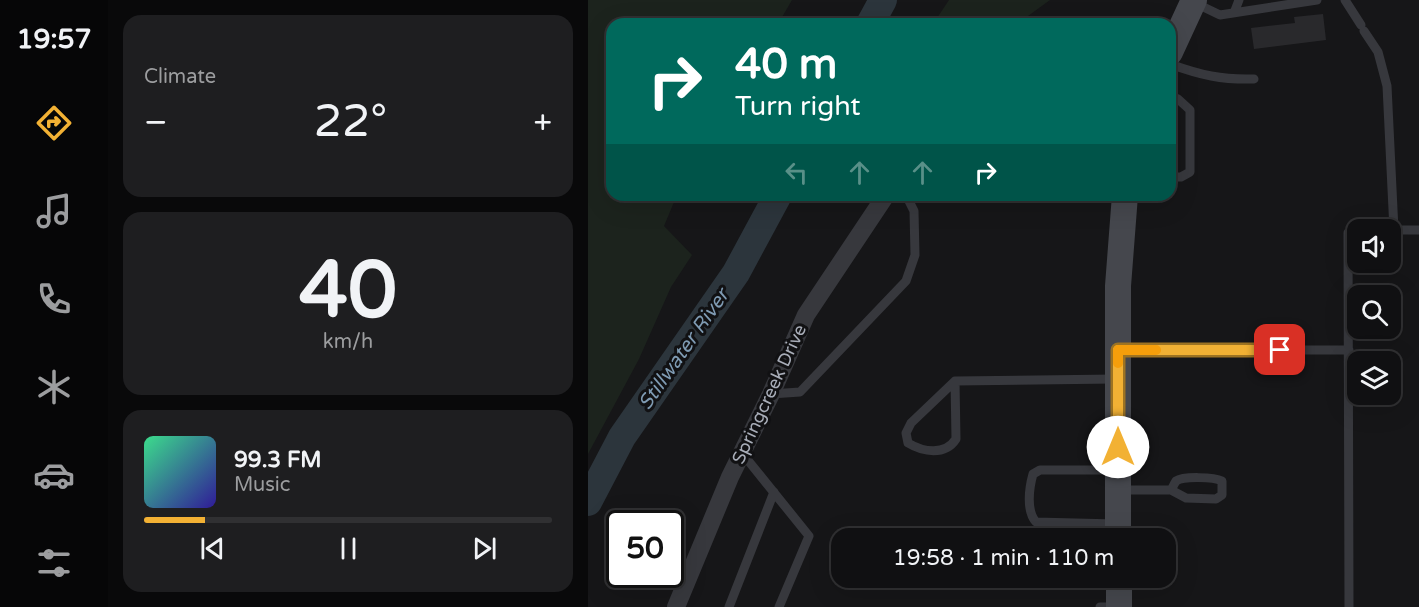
<!DOCTYPE html>
<html lang="en">
<head>
<meta charset="utf-8">
<style>
	:root { --surface:#101012; --page:#1e1e20; --text:#f1f3f6; --muted:#9c9d9f; --line:#303032; --accent:#f2b134 }
	body { margin:0; font-family:"Varela Round",sans-serif; background:var(--page); color:var(--text); height:100vh; display:flex; flex-direction:column; font-size:22px; white-space:nowrap }
	* { box-sizing:border-box; margin:0 }
	p { font-size:20px; color:var(--muted) }
	.icon { flex:none; width:33px; height:33px; fill:none; stroke:currentColor; stroke-width:2; stroke-linecap:round; stroke-linejoin:round }
	.map { position:relative; flex:1; overflow:hidden }
	.panel { display:flex; flex-direction:column; gap:15px; padding:15px; background:#09090a; width:480px }
	.panel>* { flex:none }
	.banner { position:absolute; left:18px; top:18px; width:570px; height:183px; border-radius:18px; box-shadow:0 6px 24px #0002,0 0 0 2px var(--line); background:#00695c; color:#fff; overflow:hidden }
	.tools { position:absolute; left:759px; top:219px; display:grid; gap:12px }
	.tools a { display:grid; place-items:center; width:54px; height:54px; border-radius:12px; background:var(--surface); box-shadow:0 6px 24px #0002,0 0 0 2px var(--line); font-size:30px }
	.speed { position:absolute; left:18px; top:510px; display:flex; gap:12px; font-size:30px; font-weight:700; text-align:center }
	.speed>* { display:grid; place-content:center; width:78px; height:78px; border-radius:50%; background:var(--surface); box-shadow:0 6px 24px #0002,0 0 0 2px var(--line); line-height:1 }
	.speed .limit { border:3px solid #111; border-radius:9px; background:#fff; color:#111 }
	.pin { position:absolute; display:grid; place-items:center; width:51px; height:51px; color:#fff; margin:-26px; border-radius:12px; box-shadow:0 3px 9px #0006 }
	.me { position:absolute; width:66px; margin:-33px; rotate:0deg; stroke-linejoin:round; filter:drop-shadow(0 0 4px #0008) }
	.turn { display:flex; align-items:center; gap:21px; height:126px; padding:0 30px; font-size:27px }
	.turn .icon { width:78px; height:78px; stroke-width:2.5 }
	.turn b { display:block; font-size:42px; line-height:51px }
	.lanes { display:flex; align-items:center; height:57px; padding:0 30px; background:#0003; justify-content:center; gap:30px; direction:ltr }
	.lanes .off { opacity:.35 }
	.big { font-size:45px; font-weight:600; line-height:1.1 }
	.panel .card { flex:1; display:flex; flex-direction:column; justify-content:center; gap:9px; min-width:0; padding:0 21px; border-radius:18px; background:var(--page) }
	.panel .dial { align-items:center; gap:0 }
	.dial b { font-size:78px; line-height:1 }
	.song { display:flex; align-items:center; gap:18px }
	.cover { width:72px; height:72px; border-radius:9px; background:linear-gradient(135deg,hsl(150 70% 55%),hsl(250 70% 35%)) }
	.played { height:6px; border-radius:3px; background:linear-gradient(90deg,var(--accent) 15%,var(--line) 15%) }
	.keys { display:flex; justify-content:space-around; direction:ltr }
	.heat { display:flex; justify-content:space-between; align-items:center; font-size:33px; direction:ltr }
	.trip { position:absolute; left:243px; top:528px; width:345px; height:60px; border-radius:18px; background:var(--surface); box-shadow:0 6px 24px #0002,0 0 0 2px var(--line); font-weight:600; line-height:60px; text-align:center }
	main { display:flex; flex:1; min-height:0 }
	.tab-bar { display:flex; flex-direction:column; width:108px; justify-content:space-around; align-items:center; background:#060607; color:var(--muted) }
	.tab-bar .icon { width:42px; height:42px }
	.tab-bar .active { color:var(--accent) }
	.tab-bar b { font-size:27px; color:var(--text) }
	.map>svg:first-child { display:block }
</style>
</head>
<body>
<main>
<nav class="tab-bar">
<b>19:57</b>
<svg class="icon active" aria-label="directions" viewBox="0 0 24 24"><path d="M12 3l9 9-9 9-9-9zM9 14v-3h6M13 9l2 2-2 2"/></svg>
<svg class="icon" aria-label="music" viewBox="0 0 24 24"><path d="M9 18V5l10-2v13"/><circle cx="6" cy="18" r="3"/><circle cx="16" cy="16" r="3"/></svg>
<svg class="icon" aria-label="phone" viewBox="0 0 24 24"><path d="M5 4h4l2 5-3 2q2 4 5 5l2-3 5 2v4C11 20 4 13 5 4z"/></svg>
<svg class="icon" aria-label="climate" viewBox="0 0 24 24"><path d="M12 3v18M4 7l16 10M4 17L20 7"/></svg>
<svg class="icon" aria-label="car" viewBox="0 0 24 24"><path d="M5 17H2v-5l4-1 3-4h7l3 4 3 1v5h-3M9 17h6M6 11h13"/><circle cx="7" cy="17" r="2"/><circle cx="17" cy="17" r="2"/></svg>
<svg class="icon" aria-label="filters" viewBox="0 0 24 24"><path d="M4 7h16M4 17h16"/><circle cx="9" cy="7" r="2"/><circle cx="15" cy="17" r="2"/></svg>
</nav>
<section class="panel">
<div class="card"><p>Climate</p>
<div class="heat"><a>−</a><b class="big">22°</b><a>+</a></div>
</div>
<div class="card dial"><b>40</b><p>km/h</p></div>
<div class="card">
<div class="song"><i class="cover"></i><div><b>99.3 FM</b><p>Music</p></div></div>
<div class="played"></div>
<div class="keys"><svg class="icon" aria-label="previous" viewBox="0 0 24 24"><path d="M18 5L8 12l10 7zM5 5v14"/></svg><svg class="icon" aria-label="pause" viewBox="0 0 24 24"><path d="M8 5v14M16 5v14"/></svg><svg class="icon" aria-label="next" viewBox="0 0 24 24"><path d="M6 5l10 7-10 7zM19 5v14"/></svg></div>
</div>
</section>
<div class="map">
<svg width="831" height="607" viewBox="0 0 831 607">
	<rect width="100%" height="100%" fill="#161618"/>
	<path fill="#1c231d" d="M0,0H204L190,24H24V195H89L76,226L104,255L83,287L51,359L0,454Z
		M361,0H462L429,24H345Z"/>
	<g fill="none" stroke-linecap="round" stroke-linejoin="round">
		<path stroke="#2c353c" stroke-width="28" d="M282,24L295,0
			M0,502L34,437L148,273L190,195"/>
	</g>
	<path fill="#29292c" d="M735,14L738,40L666,49L663,28L707,23L706,17Z"/>
	<g fill="none" stroke-linecap="round" stroke-linejoin="round">
		<path stroke="#37383d" stroke-width="9" d="M757,0L773,25
			M607,3L632,15L729,0
			M646,13L651,0
			M776,31L790,52L799,86L806,230
			M582,64C612,75 634,80 666,79
			M582,96L590,99L602,110V172L593,177H582
			M802,230H831
			M532,350H761
			M367,381L368,439C357,456 335,452 320,443L318,433L323,423L367,381L527,379
			M183,394L212,392L318,281L327,255L326,211L318,195
			M154,453L221,536L191,607
			M532,490H583L598,498L628,499L634,495V481C626,477 595,476 588,481C586,484 585,487 583,490
			M528,524L448,522C438,511 441,488 445,474L452,470H530
			M141,607L186,492
			M512,607H531
			M761,607L760,233L770,232"/>
		<path stroke="#37383d" stroke-width="18" d="M88,607L142,477L183,394L218,315L298,195"/>
		<path stroke="#45474d" stroke-width="26" d="M582,52L606,0
			M530,538V286L537,195
			M531,578V607"/>
	</g>
	<g fill="none" stroke-linecap="round" stroke-linejoin="round">
		<defs>
			<path id="route" d="M530,447V350H692"/>
		</defs>
		<use href="#route" stroke="#9d7322" stroke-width="15"/>
		<use href="#route" stroke="#f2b134" stroke-width="10"/>
		<path stroke="#f59e0b" stroke-width="10" d="M530,363V350H568"/>
	</g>
	<g text-anchor="middle" stroke-width="6" stroke-linejoin="round" paint-order="stroke">
		<g font-size="18" fill="#a8adb8" stroke="#111113">
			<text transform="translate(181 394) rotate(-65)" y="6">Springcreek Drive</text>
		</g>
		<g font-size="20" font-style="italic" fill="#7f9bb3" stroke="#111113">
			<text transform="translate(95 349) rotate(-55)" y="7">Stillwater River</text>
		</g>
	</g>
</svg>
<div class="tools">
<a><svg class="icon" aria-label="sound" viewBox="0 0 24 24"><path d="M4 9h4l5-4v14l-5-4H4zM17 9q2 3 0 6"/></svg></a>
<a><svg class="icon" aria-label="search" viewBox="0 0 24 24"><circle cx="10" cy="10" r="6"/><path d="M15 15l6 6"/></svg></a>
<a><svg class="icon" aria-label="layers" viewBox="0 0 24 24"><path d="M12 4l9 5-9 5-9-5zM3 14l9 5 9-5"/></svg></a>
</div>
<div class="speed"><div class="limit">50</div></div>
<div class="pin" style="left:692px;top:350px;background:#d93025"><svg class="icon" aria-label="arrive" viewBox="0 0 24 24"><path d="M6 21V4h12l-3 4 3 4H6"/></svg></div>
<svg class="me" style="left:530px;top:447px" viewBox="-20 -20 40 40"><circle r="19" fill="#fff"/><path d="M0-13L10 11 0 6-10 11z" fill="#f2b134"/></svg>
<div class="trip">19:58 · 1 min · 110 m</div>
<div class="banner">
<div class="turn"><svg class="icon" aria-label="right" viewBox="0 0 24 24"><path d="M7 20v-9h11M14 6l5 5-5 5"/></svg><div><b>40 m</b>Turn right</div></div>
<div class="lanes"><svg class="icon off" aria-label="left" viewBox="0 0 24 24"><path d="M17 20v-9H6M10 6l-5 5 5 5"/></svg><svg class="icon off" aria-label="ahead" viewBox="0 0 24 24"><path d="M12 20V5M6 11l6-6 6 6"/></svg><svg class="icon off" aria-label="ahead" viewBox="0 0 24 24"><path d="M12 20V5M6 11l6-6 6 6"/></svg><svg class="icon" aria-label="right" viewBox="0 0 24 24"><path d="M7 20v-9h11M14 6l5 5-5 5"/></svg></div>
</div>
</div>
</main>
</body>
</html>
